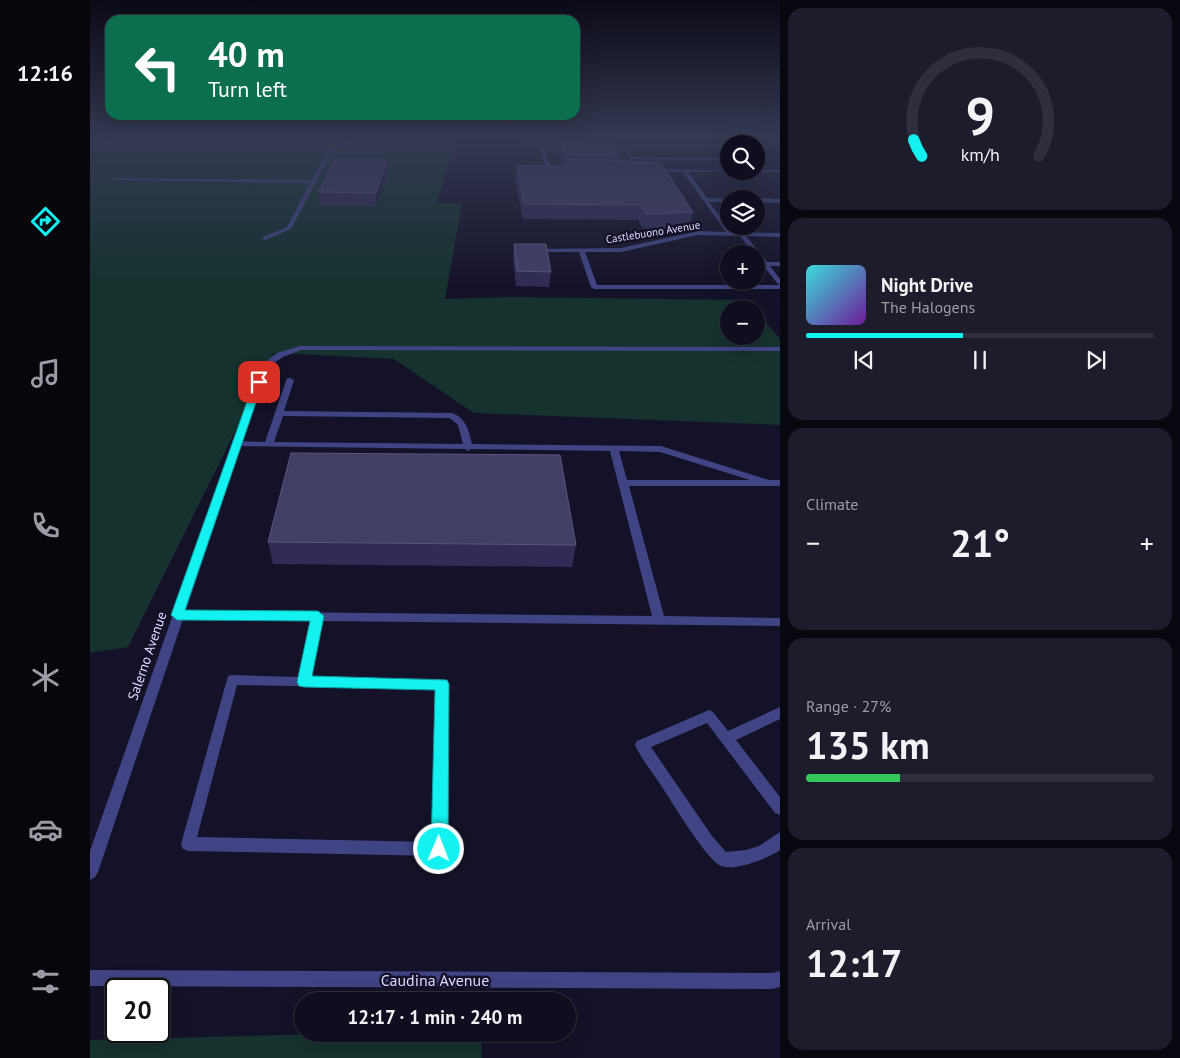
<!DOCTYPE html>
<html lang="en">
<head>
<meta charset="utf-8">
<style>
	:root { --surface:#0f0e1e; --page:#1d1c2b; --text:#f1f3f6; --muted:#9b9ca4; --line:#2f2e3c; --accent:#13f1f1 }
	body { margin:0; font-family:"PT Sans",sans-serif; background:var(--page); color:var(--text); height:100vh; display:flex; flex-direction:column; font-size:19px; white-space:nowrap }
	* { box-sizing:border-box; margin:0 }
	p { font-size:16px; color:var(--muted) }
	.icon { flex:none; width:28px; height:28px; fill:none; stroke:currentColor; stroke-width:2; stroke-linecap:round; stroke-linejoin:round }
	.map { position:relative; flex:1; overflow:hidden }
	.side { display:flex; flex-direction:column; gap:8px; padding:8px; background:#080810; width:400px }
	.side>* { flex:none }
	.guide { position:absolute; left:15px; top:15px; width:475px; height:105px; border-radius:15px; box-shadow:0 5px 20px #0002,0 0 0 1px var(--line); background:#0b6e4f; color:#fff; overflow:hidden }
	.buttons { position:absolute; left:630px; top:135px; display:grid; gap:10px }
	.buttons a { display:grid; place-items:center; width:45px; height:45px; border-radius:50%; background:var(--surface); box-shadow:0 5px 20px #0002,0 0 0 1px var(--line); font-size:25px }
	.speed { position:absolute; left:15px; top:978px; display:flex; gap:10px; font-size:25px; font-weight:700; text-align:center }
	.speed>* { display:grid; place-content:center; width:65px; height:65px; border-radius:50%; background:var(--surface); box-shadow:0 5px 20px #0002,0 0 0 1px var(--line); line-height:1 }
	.speed .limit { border:2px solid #111; border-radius:8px; background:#fff; color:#111 }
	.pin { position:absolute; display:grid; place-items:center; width:42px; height:42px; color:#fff; margin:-21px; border-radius:10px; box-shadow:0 2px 8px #0006 }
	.me { position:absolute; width:55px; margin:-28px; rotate:1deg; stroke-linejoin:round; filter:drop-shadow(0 0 4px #0008) }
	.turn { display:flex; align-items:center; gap:18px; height:105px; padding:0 20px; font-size:22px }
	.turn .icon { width:65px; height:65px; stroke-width:2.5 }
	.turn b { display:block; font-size:35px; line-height:42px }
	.big { font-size:38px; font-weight:700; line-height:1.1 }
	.side .tile { flex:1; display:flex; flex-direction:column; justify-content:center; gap:8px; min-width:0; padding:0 18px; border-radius:15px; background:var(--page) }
	.side .dial { align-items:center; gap:0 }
	.dial svg { height:130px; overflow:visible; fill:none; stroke:var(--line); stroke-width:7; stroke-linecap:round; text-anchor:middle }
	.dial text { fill:var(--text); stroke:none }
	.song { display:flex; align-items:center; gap:15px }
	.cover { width:60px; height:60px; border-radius:8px; background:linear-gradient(135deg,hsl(180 70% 55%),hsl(280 70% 35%)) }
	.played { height:5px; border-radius:2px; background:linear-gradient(90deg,var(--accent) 45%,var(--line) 45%) }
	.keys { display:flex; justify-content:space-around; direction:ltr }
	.heat { display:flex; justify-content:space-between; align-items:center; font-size:28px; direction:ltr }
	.charge { height:8px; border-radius:4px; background:linear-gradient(90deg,#34c759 27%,var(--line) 0) }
	.trip { position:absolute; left:204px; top:992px; width:282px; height:50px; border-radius:25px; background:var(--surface); box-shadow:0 5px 20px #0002,0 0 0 1px var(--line); font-weight:700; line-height:50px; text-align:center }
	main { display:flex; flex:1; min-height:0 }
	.tab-bar { display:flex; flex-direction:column; width:90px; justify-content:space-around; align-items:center; background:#06060c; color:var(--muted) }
	.tab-bar .icon { width:35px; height:35px }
	.tab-bar .on { color:var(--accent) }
	.tab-bar b { font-size:22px; color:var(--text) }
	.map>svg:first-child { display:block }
</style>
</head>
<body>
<main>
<nav class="tab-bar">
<b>12:16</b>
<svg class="icon on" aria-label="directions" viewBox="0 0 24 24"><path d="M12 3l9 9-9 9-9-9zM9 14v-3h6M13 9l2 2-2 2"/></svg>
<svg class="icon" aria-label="music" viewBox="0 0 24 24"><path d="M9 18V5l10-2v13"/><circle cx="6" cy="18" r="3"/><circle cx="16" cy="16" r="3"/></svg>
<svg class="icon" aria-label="phone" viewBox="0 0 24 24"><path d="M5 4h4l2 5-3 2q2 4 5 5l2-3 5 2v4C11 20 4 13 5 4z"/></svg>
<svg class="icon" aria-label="climate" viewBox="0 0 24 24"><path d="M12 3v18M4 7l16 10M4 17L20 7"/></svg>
<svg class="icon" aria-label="car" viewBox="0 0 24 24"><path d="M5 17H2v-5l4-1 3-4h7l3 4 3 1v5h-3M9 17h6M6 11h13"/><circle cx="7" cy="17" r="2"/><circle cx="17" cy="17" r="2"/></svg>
<svg class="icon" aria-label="filters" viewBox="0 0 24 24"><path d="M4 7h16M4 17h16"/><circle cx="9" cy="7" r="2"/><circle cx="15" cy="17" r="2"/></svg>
</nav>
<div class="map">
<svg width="690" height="1058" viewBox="0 0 690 1058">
	<rect width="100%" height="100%" fill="#141228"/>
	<path fill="#15322e" d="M10,136H690V142L365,140L347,203L372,204L355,299L422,297L656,300L664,309H639V336H666V311L690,339V425L384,413L304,359L184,353L38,647L0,653V142Z
		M235,1034H391L392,1058H0V1040Z"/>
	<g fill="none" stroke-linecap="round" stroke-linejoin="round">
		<path fill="#404484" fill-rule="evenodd" d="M637,136L656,139H690V141H656Z
			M485,145L483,147L458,148L454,150L460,165L472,169L470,170L456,167L450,149L457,146Z
			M639,145V147L537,148L542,157L639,158V160L541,159L533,148L510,147L512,146Z
			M666,158L682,159L666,160Z
			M560,169L639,170V171H641L598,172L617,198L640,199H639V202H619L642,232L690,233V237L656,236L677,262H690V266H680L690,279V285L688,284L666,257V254H664L650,236L608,235L531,252H495L507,285H690V289H504L501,287L489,252H443V250L445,249L531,248L608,231L636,232L593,172L562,171Z
			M666,170H690V172H664Z
			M666,198L690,199V203L666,202V199H665Z
			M210,346L690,347V351L211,350L193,357L177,368H171L170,366L187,353Z
			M197,378H200L204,380L194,411L362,413C376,418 379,431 382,444L571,446L679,480H690V486H539L574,616L690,618V626L232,621L221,677L352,679L356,680L358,684L356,849L354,854L349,856L98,851L93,849L91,844L138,676L142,675L209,677L220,621L87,619L83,618L81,615L83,612L87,611L562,616L520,451L381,449L378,451L375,449L144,446L143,444L147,441L175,442ZM193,416L360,418L368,425L373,444L184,442ZM529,451L570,452L660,480H537ZM147,685L346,689L342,842L107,837Z
			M690,707V719L646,740L690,797V815L685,813L617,723L561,747L622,836L636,852L656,850L669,846L690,832V850C679,858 642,873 629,865C613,854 584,805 572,787C563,773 552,760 545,745L547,741L619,710L623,712L638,731Z"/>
		<path fill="#404484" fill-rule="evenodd" d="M0,136H5L0,139Z
			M275,136H283L253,146L242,152L201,229L175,240L173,239V237L197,227L220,183L25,180L23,179L25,178L222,180L238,150L249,144Z
			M171,364H177L178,366L8,872L5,877L0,880V851Z
			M0,970L682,973L690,971V987L682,989L0,986Z"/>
	</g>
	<path fill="#302c55" d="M470,137L529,155L528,161L603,212L599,228L553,229L548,220L433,219L425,180L427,165L474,166L469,149Z
		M297,160L298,172L286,206L230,205L229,192Z
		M424,244L461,272L459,287L426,286L423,258Z
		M178,542L486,545L482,567L183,564Z"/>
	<path fill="#1d1a3b" d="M297,160L298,172L286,206V193Z"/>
	<path fill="#423f67" stroke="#5a577e" d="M470,137H520L529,155H476Z
		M478,159L570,162L603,212L556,214L551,205L434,204L427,165L481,166Z
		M244,160H297L286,193L229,192Z
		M424,244H456L461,272L427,271Z
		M201,453L470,455L486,545L178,542Z"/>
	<linearGradient id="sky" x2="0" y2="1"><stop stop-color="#0b0a16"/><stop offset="0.48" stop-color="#343953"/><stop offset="1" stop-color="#343953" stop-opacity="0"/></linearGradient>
	<rect width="690" height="285" fill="url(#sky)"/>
	<path fill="#13f1f1" stroke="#0c9d9d" d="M169,379L173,382L95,610L228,611L234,616L222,676L357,680L359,684L358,849L355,855L349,857L343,855L341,849L345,690L214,687L209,686L207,682L220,621L87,620L81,615L164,382Z"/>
	<g text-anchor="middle" stroke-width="5" stroke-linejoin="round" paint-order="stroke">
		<g font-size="11" fill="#dcdbfd" stroke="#141228">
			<text transform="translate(563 232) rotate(-9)" y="4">Castlebuono Avenue</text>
		</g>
		<g font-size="14" fill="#dcdbfd" stroke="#141228">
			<text transform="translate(57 656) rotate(-71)" y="5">Salerno Avenue</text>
		</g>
		<g font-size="16" fill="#dcdbfd" stroke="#141228">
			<text x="345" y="986">Caudina Avenue</text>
		</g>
	</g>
</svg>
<div class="buttons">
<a><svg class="icon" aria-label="search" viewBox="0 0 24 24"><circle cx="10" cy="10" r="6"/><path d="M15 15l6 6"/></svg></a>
<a><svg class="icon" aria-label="layers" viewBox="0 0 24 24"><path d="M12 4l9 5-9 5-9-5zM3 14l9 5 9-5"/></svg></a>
<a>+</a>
<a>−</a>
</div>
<div class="speed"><div class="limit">20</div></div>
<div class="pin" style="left:169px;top:382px;background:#d93025"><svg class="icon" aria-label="arrive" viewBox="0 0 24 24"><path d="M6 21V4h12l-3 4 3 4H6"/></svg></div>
<svg class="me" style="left:349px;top:849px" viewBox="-20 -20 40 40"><circle r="17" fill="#13f1f1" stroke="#fff" stroke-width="3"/><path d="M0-11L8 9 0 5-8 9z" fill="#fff"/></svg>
<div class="trip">12:17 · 1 min · 240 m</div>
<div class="guide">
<div class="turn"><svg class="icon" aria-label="left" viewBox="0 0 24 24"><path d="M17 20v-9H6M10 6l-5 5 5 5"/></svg><div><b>40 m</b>Turn left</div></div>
</div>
</div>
<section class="side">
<div class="tile dial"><svg viewBox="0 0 100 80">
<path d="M14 69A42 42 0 1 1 86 69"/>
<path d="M14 69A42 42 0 0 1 9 59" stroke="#13f1f1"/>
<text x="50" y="56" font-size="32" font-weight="700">9</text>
<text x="50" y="72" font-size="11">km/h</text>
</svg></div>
<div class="tile">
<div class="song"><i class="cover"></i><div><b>Night Drive</b><p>The Halogens</p></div></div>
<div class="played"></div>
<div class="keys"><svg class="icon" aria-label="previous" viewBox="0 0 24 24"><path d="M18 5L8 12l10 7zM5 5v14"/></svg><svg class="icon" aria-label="pause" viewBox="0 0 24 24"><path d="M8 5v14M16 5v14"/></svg><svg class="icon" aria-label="next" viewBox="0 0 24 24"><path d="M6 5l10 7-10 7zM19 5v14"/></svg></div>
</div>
<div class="tile"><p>Climate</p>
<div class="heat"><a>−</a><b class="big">21°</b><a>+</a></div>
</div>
<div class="tile"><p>Range · 27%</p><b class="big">135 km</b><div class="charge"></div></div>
<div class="tile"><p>Arrival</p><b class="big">12:17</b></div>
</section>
</main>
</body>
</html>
